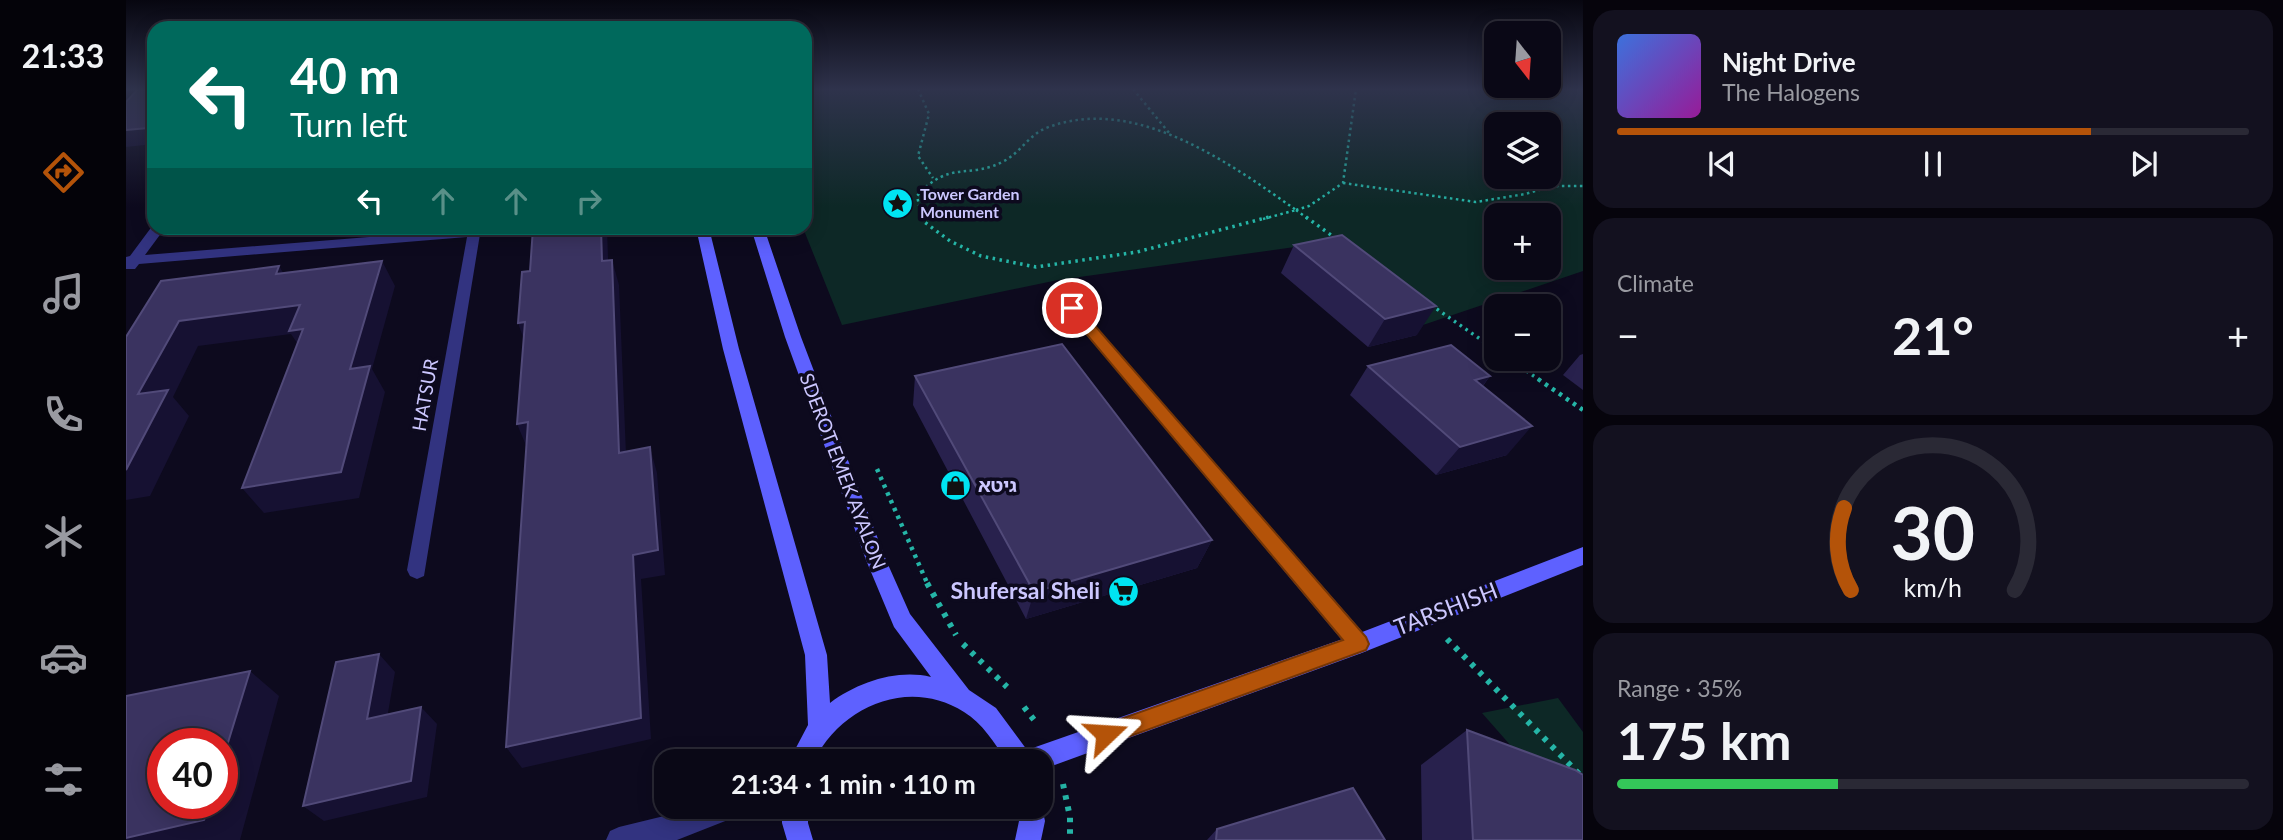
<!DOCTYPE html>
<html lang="en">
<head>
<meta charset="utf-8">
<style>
	:root { --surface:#0a0816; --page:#13111f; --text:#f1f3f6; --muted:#999aa1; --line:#2a2935; --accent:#b45309 }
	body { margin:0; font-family:Lato,"Noto Sans Hebrew",sans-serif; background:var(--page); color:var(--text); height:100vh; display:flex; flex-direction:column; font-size:26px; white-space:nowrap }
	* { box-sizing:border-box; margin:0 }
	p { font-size:23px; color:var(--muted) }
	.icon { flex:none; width:38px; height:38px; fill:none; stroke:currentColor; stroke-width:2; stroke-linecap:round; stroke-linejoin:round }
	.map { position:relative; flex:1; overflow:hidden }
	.details { display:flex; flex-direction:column; gap:10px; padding:10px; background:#06040c; width:700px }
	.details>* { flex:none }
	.guide { position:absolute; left:21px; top:21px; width:665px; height:214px; border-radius:21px; box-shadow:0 4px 18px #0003,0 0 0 2px var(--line); background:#00695c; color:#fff; overflow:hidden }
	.needle { width:46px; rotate:163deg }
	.controls { position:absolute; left:1358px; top:21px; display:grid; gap:14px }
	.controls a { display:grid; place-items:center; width:77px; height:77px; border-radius:14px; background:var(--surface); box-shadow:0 4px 18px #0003,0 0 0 2px var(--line); font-size:35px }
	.speed { position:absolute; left:21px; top:728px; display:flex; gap:14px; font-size:35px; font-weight:700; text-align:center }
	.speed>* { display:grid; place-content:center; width:91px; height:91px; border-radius:50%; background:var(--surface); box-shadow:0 4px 18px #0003,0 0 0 2px var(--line); line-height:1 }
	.speed .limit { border:10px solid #d22; background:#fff; color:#111 }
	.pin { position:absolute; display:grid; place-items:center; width:60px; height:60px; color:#fff; margin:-30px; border:4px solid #fff; border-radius:50%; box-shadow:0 2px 7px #0007 }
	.me { position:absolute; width:77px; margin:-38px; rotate:70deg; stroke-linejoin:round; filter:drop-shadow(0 0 5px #0008) }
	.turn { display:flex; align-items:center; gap:24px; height:147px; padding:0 28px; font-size:32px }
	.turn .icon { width:91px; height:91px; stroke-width:2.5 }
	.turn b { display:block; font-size:49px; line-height:60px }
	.lanes { display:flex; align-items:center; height:66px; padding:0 28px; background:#0003; justify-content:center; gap:35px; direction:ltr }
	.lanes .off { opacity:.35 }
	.big { font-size:52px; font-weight:700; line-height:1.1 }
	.details .card { flex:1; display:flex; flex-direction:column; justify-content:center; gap:10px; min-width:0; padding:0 24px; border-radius:21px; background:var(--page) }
	.details .dial { align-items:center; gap:0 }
	.dial svg { height:182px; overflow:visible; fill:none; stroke:var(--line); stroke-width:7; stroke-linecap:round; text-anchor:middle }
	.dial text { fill:var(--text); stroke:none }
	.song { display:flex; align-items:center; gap:21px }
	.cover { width:84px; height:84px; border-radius:10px; background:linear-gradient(135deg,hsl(220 70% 55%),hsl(300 70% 35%)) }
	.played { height:7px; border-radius:4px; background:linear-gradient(90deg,var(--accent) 75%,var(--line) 75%) }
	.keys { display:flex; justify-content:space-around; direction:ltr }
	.heat { display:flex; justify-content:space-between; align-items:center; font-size:38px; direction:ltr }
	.charge { height:10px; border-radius:5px; background:linear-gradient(90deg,#34c759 35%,var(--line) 0) }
	.trip { position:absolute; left:528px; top:749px; width:399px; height:70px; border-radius:21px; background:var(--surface); box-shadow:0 4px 18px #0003,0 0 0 2px var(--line); font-weight:700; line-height:70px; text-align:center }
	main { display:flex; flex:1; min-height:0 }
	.menu { display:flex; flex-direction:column; width:126px; justify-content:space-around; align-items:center; background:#040309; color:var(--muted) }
	.menu .icon { width:49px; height:49px }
	.menu .current { color:var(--accent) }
	.menu b { font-size:32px; color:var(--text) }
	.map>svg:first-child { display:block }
</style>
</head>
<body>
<main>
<nav class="menu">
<b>21:33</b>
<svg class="icon current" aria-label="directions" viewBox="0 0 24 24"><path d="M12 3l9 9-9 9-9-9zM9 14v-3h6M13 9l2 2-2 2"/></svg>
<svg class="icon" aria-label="music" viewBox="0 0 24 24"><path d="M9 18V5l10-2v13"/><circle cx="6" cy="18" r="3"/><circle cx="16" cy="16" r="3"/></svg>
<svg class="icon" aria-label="phone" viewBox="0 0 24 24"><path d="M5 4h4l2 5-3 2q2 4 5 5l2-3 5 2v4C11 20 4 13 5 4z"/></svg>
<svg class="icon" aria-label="climate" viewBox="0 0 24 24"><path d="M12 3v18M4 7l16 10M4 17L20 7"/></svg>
<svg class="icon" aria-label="car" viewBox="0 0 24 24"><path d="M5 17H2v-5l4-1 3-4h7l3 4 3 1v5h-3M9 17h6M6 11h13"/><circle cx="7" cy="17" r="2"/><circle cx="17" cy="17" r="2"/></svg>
<svg class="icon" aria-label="filters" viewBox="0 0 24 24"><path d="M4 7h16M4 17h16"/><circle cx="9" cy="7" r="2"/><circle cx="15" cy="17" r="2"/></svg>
</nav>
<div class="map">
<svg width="1457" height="840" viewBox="0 0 1457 840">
	<rect width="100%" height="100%" fill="#0d0a1e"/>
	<path fill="#0d2826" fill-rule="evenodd" d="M679,89H1457V271L1297,325L1190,244L932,280L716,325L677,228ZM1370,124H1423V177H1370ZM1370,215H1423V268H1370Z
		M1432,698L1457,732V828L1356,713Z"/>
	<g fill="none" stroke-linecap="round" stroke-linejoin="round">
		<path stroke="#25b5a7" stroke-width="2.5" stroke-dasharray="2.5 3.5" stroke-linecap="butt" d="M792,89L803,114L792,156L807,178
			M1007,89L1044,134
			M1217,183L1350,202L1399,194L1427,186H1457
			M1170,210L1182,219
			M1170,210L1183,206L1217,183L1230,89
			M796,219L791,196C824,159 843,180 878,161C894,153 903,135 920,128C1007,94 1101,161 1170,210
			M1137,219L1170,210"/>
		<path stroke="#25b5a7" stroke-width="3.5" stroke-dasharray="2.5 4.5" stroke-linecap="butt" d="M796,217L797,221L824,241L855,256L910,267L1011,252L1143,217
			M1180,217L1212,240
			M1305,305L1370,350
			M1383,359L1415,381"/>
		<path stroke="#25b5a7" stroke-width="4.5" stroke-dasharray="3.5 5" stroke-linecap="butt" d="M1412,379L1457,410
			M751,469L802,585"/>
		<path stroke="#25b5a7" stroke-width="6" stroke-dasharray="4.5 7" stroke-linecap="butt" d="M801,583L830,635
			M1321,639L1457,778
			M837,644L881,687
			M898,707L912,725
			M937,784L944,817V840"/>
		<path fill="#323380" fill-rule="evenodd" d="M946,303L951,305L1241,637L1244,644L1241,651L1233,654L1225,651L941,311L938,308Z"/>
		<path fill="#323380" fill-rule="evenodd" d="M27,225L28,228H39L19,255L355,228L298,576L291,579L284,576L281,570L341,237L13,264L9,269H0V257L4,256Z
			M575,807H616L612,816L551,840H480L484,831L493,827Z"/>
		<path fill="#5e61ff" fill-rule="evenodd" d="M570,228H583L613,349L701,655L704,703C732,682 771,669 805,677L768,627L740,560L659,337L625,228H638L675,337L760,560L784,614L843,690L870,708L901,750L1231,634L1457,547V565L1233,654L915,770V761H880C869,743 856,723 838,712C783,677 715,706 688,761H663L682,725L679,655L597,349Z
			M915,803L919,821L915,840H889L893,821L891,807H915Z
			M656,807H682V823L687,840H661L656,823Z"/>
	</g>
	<path fill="#28214d" d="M1168,245L1291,335L1242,347L1155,273Z
		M1457,354V390L1437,375L1454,355Z
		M1242,366L1364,376L1357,386L1381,455L1310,475L1224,395Z
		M789,376L1086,540L1071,568L900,619L787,405Z
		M1341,730L1457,840H1296L1295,765Z
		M1091,829L1259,840H1081Z"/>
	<path fill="#161132" d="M28,120V144L0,147V130Z
		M106,228H145L109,231Z
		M475,228H481L483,286L476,261Z
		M486,260L493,285L501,478L493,453Z
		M256,261L269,286L246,369L259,392L233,498L138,513L116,488L224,369Z
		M153,266L168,291L150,274Z
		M174,305L180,356L165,334L72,346L47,397L63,416L24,496L0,500V470L12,394L53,321Z
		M1310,306L1291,335L1242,347L1259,319Z
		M399,322L401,348L392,323Z
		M1364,376L1342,405L1349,380Z
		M402,422V450L391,424Z
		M1406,426L1381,455L1310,475L1334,447Z
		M524,447L531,473L539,575L515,579L525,739L396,768L380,747Z
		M1086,540L1071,568L900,619L908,592Z
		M253,654L269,672L258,736L241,719Z
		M124,671L153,696L114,840H0V838L84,803H96V762Z
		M295,707L311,724L301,797L198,821L177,806Z"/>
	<path fill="#3a3360" stroke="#514a79" stroke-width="2" d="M12,89H28V120L22,128L0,130V102Z
		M407,228H475L476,261L486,260L493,453L524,447L532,550L507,555L515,718L380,747L402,422L391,424L399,322L392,323L396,272L404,271Z
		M1216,235L1310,306L1259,319L1168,245Z
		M256,261L224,369L244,366L215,472L116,488L177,329L163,331L174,305L53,321L12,394L42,390L0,470V337L35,281L153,266L150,274Z
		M936,344L1086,540L908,592L789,376Z
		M1325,345L1364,376L1349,380L1406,426L1334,447L1242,366Z
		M253,654L241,719L295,707L285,781L177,806L210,662Z
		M124,671L96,762V744H37V803H84L78,820L0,838V696Z
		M1341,730L1449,770L1457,775V840H1347Z
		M1227,788L1259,840H1090L1091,829Z"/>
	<linearGradient id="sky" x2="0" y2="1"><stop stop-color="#070610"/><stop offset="0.43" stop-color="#2f334c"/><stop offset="1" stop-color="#2f334c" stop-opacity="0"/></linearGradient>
	<rect width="1457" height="207" fill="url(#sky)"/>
	<path fill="#b45309" stroke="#753606" stroke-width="2" d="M946,303L951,305L1240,637L1243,644L1240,650L980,745L972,742L969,734L972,727L1217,640L941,311L939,308Z"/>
	<defs>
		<symbol id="sight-disc" viewBox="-11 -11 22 22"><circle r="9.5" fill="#00e4f2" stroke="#0d0a1e"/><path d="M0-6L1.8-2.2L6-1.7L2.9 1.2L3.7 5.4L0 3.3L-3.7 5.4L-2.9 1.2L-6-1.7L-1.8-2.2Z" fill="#111"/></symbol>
		<symbol id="shop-disc" viewBox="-11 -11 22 22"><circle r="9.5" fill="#00e4f2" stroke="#0d0a1e"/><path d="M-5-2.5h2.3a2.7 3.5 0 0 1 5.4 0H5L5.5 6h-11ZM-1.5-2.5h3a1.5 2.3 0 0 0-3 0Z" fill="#111"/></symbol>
		<symbol id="supermarket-disc" viewBox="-11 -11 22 22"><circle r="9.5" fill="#00e4f2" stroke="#0d0a1e"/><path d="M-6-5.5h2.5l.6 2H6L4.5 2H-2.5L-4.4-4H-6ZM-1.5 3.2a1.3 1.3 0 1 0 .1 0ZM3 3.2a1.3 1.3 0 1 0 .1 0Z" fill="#111"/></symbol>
	</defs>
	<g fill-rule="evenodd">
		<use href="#sight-disc" x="754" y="186" width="35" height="35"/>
		<use href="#shop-disc" x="812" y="468" width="35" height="35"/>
		<use href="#supermarket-disc" x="980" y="574" width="35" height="35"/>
	</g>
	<g text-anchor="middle" stroke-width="7" stroke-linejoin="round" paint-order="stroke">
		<g font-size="16" font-weight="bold" fill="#ccc7ff" stroke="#0d0a1e" text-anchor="start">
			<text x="794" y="200">Tower Garden<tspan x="794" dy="18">Monument</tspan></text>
		</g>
		<g font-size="19" fill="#ccc7ff" stroke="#0d0a1e">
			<text transform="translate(299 395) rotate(-80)" y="7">HATSUR</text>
			<text transform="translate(717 471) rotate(69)" y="7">SDEROT EMEK AYALON</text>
		</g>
		<g font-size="19" font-weight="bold" fill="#ccc7ff" stroke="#0d0a1e" text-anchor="start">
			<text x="852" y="492">גיטא</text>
		</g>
		<g font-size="23" font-weight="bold" fill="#ccc7ff" stroke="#0d0a1e" text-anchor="end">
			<text x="974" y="599">Shufersal Sheli</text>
		</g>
		<g font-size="23" fill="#ccc7ff" stroke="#0d0a1e">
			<text transform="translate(1320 609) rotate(-21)" y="8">TARSHISH</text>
		</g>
	</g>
</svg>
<div class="controls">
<a><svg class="needle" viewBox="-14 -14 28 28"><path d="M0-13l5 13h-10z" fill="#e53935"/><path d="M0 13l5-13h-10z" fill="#999aa1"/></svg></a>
<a><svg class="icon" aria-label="layers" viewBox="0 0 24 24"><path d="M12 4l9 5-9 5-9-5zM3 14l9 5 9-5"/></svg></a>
<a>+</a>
<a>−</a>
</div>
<div class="speed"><div class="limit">40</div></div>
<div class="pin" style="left:946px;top:308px;background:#d93025"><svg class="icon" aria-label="arrive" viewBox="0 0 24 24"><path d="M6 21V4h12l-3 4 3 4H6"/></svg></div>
<svg class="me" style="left:980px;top:734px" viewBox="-20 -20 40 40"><path d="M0-17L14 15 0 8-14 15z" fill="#b45309" stroke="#fff" stroke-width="4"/></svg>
<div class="trip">21:34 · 1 min · 110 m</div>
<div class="guide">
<div class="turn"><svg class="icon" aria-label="left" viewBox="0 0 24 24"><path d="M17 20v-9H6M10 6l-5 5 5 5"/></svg><div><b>40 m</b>Turn left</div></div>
<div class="lanes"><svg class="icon" aria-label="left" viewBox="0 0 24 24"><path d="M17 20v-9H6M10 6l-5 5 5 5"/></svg><svg class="icon off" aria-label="ahead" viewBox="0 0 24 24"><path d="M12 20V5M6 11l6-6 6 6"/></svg><svg class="icon off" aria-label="ahead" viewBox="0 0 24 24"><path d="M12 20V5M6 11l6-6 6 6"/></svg><svg class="icon off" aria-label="right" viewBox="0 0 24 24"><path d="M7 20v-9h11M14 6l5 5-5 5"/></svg></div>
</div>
</div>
<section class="details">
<div class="card">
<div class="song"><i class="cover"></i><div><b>Night Drive</b><p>The Halogens</p></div></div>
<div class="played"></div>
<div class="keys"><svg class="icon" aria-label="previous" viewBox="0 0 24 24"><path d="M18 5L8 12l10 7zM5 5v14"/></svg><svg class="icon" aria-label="pause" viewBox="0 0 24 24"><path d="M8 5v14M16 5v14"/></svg><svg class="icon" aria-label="next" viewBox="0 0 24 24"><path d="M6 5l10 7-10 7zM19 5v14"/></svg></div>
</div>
<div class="card"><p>Climate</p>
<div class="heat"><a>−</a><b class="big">21°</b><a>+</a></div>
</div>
<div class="card dial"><svg viewBox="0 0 100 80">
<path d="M14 69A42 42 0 1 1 86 69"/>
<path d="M14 69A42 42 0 0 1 11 33" stroke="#b45309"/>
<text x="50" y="56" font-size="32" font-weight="700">30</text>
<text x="50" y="72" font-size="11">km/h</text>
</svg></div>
<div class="card"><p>Range · 35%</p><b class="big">175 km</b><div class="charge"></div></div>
</section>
</main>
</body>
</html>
